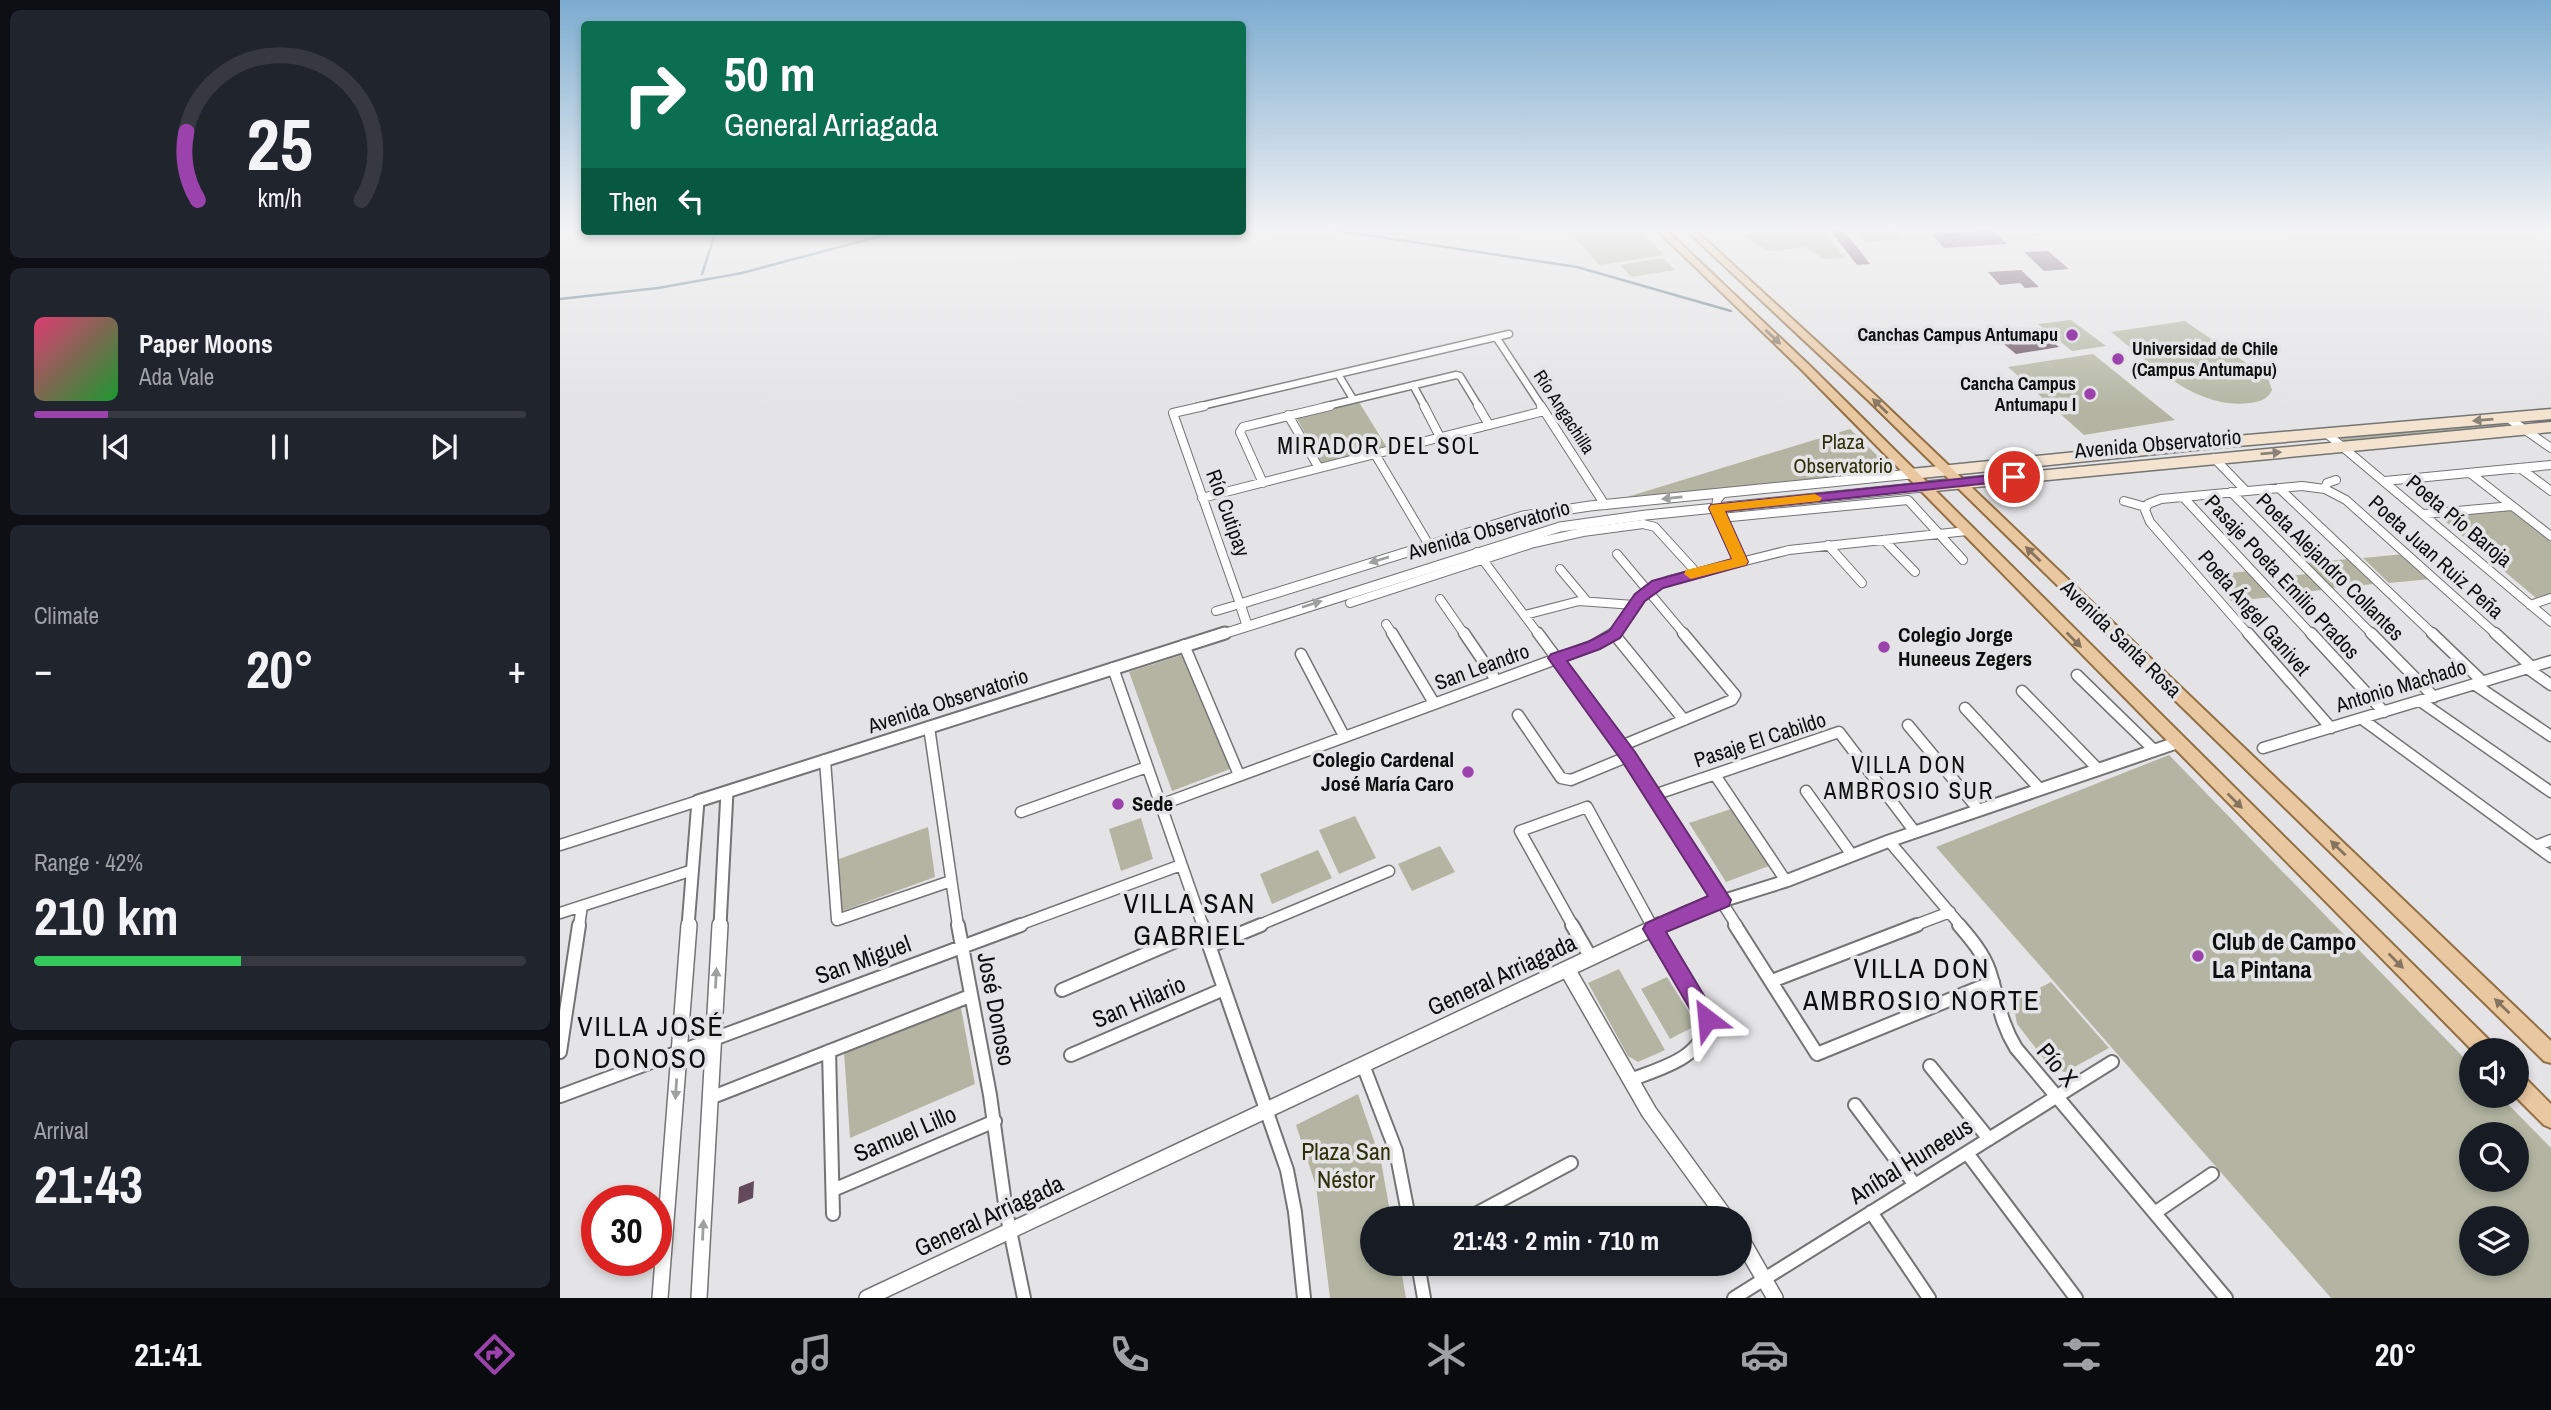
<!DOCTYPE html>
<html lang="en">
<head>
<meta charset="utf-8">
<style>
	:root { --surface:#171b24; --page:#20242c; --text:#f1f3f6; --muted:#9ea1a6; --line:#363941; --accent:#9c42ad }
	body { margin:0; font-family:"Archivo Narrow",sans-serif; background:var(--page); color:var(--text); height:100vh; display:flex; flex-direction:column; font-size:26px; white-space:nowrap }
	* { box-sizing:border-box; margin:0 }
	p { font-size:23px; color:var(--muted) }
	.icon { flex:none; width:38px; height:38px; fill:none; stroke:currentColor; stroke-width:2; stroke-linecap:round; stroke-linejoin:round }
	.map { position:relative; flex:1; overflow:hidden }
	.side { display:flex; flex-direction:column; gap:10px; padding:10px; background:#0d0f14; width:560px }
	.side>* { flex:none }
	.top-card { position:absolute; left:21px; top:21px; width:665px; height:214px; border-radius:7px; box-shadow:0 4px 10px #0003; background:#0b6e4f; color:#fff; overflow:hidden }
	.tools { position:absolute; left:1899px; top:1038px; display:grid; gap:14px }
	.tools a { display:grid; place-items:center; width:70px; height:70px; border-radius:50%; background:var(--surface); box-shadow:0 4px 10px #0003; font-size:35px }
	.speed { position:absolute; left:21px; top:1185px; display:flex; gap:14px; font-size:35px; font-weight:700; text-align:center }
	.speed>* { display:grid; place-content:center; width:91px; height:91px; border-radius:50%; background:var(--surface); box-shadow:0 4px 10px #0003; line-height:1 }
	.speed .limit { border:10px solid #d22; background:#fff; color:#111 }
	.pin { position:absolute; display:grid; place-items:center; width:60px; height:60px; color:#fff; margin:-30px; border:4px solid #fff; border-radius:50%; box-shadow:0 2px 7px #0007 }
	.me { position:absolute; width:77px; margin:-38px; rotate:331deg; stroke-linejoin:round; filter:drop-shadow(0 0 5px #0008) }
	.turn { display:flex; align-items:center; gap:24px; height:147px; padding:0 28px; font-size:32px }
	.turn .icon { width:91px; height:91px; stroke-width:2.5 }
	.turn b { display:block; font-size:49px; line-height:60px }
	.then { display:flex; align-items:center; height:66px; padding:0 28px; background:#0003; gap:14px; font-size:26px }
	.big { font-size:52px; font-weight:800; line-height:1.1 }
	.side .widget { flex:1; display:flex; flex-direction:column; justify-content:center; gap:10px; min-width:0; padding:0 24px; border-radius:10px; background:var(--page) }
	.side .dial { align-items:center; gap:0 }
	.dial svg { height:182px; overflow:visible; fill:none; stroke:var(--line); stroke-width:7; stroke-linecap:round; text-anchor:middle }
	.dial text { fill:var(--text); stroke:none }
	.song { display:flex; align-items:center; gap:21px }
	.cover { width:84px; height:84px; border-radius:10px; background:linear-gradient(135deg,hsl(340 70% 55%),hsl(130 70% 35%)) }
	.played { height:7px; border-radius:4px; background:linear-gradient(90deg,var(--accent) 15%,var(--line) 15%) }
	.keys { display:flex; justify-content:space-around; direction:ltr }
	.heat { display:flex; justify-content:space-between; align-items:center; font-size:38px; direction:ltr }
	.charge { height:10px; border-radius:5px; background:linear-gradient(90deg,#34c759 42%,var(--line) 0) }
	.trip { position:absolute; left:800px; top:1206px; width:392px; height:70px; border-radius:35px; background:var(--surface); box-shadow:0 4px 10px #0003; font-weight:800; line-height:70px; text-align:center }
	.menu { display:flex; height:112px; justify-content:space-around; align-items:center; background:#090b0e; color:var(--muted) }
	.menu .icon { width:49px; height:49px }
	.menu .on { color:var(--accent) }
	.menu b { font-size:32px; color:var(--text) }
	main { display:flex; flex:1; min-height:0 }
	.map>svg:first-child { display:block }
</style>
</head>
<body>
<main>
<section class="side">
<div class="widget dial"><svg viewBox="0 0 100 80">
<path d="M14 69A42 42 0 1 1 86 69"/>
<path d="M14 69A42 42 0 0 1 9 39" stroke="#9c42ad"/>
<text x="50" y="56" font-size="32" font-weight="700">25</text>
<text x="50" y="72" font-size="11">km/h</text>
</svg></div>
<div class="widget">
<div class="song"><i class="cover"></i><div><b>Paper Moons</b><p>Ada Vale</p></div></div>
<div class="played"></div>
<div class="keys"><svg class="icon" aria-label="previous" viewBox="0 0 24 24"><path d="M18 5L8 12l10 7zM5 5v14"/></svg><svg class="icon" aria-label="pause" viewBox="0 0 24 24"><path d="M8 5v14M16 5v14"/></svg><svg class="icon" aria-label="next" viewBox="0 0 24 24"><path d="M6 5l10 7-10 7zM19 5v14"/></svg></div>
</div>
<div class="widget"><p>Climate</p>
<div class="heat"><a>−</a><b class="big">20°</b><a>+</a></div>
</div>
<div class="widget"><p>Range · 42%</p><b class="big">210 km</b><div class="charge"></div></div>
<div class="widget"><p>Arrival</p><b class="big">21:43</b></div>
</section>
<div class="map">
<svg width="1991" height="1298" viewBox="0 0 1991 1298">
	<rect width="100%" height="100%" fill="#e4e4e6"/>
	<path fill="#b3b5a2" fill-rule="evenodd" d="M1007,228H1078L1104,255L1039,265Z
		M1330,228L1343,240L1306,242L1295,230Z
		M1262,229L1284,258L1263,259L1246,247L1208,251L1181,234Z
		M1103,258L1115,270L1071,277L1060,265Z
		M1511,320L1546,346L1512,351L1478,324Z
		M1625,321L1708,378L1712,390C1708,399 1700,402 1690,403C1635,410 1591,363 1551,332Z
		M1533,354L1615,420L1524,435L1448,367Z
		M799,402L826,446L762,463L736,417Z
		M1941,419L1952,427L1787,444L1775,433Z
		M1290,429L1334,472L1067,497Z
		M1950,508L1991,540V594L1976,598L1880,517Z
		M1844,554L1871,579L1829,583L1803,558Z
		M1788,559L1814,584L1771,588L1746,563Z
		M1690,571L1714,597L1671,601L1648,575Z
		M1747,574L1763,590L1724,594L1709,578Z
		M622,655L670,769L612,791L569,672Z
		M1609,755L1911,1065V1096H1940L1991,1148V1298H1771L1376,847ZM1911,1134H1956V1180H1911ZM1911,1218H1956V1264H1911Z
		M1171,809L1209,866L1166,882L1129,823Z
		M795,816L816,858L779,874L759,830Z
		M581,818L593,859L561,871L549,829Z
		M368,827L375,877L282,911L279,859Z
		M880,846L895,872L852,891L838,864Z
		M758,850L772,878L712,904L700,874Z
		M1059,969L1105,1050L1078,1062L1068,1056L1028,983Z
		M1107,977L1137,1025L1110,1039L1081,989Z
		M1491,982L1549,1048L1505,1072L1492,1069L1457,1024L1453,1002Z
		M401,1008L415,1084L290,1138L284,1052Z
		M798,1094L821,1161L831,1218H812V1264H840L846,1298H770L756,1186L736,1125Z"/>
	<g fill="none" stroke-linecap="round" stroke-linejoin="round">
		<path stroke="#5c747d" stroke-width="2.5" d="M760,228L1017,267L1171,311
			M142,274L156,231
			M0,299L98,288L182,273L339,231"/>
	</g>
	<path fill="#634a5a" d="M1282,229L1300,251L1310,264L1297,265L1270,230Z
		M1432,230L1447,244L1384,248L1372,234Z
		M1488,251L1509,269L1484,271L1464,252Z
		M1461,270L1479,287L1465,288L1460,283L1440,285L1428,272Z
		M1481,333L1499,347L1456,354L1439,340Z
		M194,1181L193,1198L178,1204L179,1187Z"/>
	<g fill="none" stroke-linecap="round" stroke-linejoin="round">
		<defs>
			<path id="minor-far3" d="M936,337L982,407
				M778,374L793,399
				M853,385L865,407
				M637,407L949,334
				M763,407L896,375L900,376L919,407"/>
			<path id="minor-far2" d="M644,406L613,413L680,604L656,611
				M864,406L880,437
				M918,406L929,425
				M981,406L1045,505
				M728,415L759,468
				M1948,418L1991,448
				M1766,433L1991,622
				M815,454L869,545
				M1654,458L1686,491
				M1960,468L1991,491
				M1910,473L1991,536
				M1825,481L1991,465
				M703,483L680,432L683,427L770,406
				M1719,488L1874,635
				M1765,489L1767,483L1776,480
				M1671,492L1813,635
				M1163,493L1157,500L1156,508L1181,562
				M1623,497L1752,635
				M642,498L984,411
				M1564,501L1586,507
				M1864,514L1952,506
				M1161,518L1348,500L1403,560
				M1324,540L1355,572
				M1268,545L1302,583
				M917,552L979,635
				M1057,554L1125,635
				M1000,569L1026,600
				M880,599L905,635
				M790,603L974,543L1023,532L1083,524L1095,527L1136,572
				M1970,605L1991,598
				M965,615L1019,601L1074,605
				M826,624L833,635
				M1051,635L1058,631L1074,605L1087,591L1109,580L1229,550L1407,531
				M1689,635L1590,522L1585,510L1588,504L1601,499L1742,486L1765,489L1786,500L1937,635"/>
			<path id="minor-far1" d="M832,633L874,703
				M904,633L936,680
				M978,633L1069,756L1177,926
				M1688,633L1771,728
				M1751,633L1824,712
				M1811,633L1874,697
				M1872,633L1923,682
				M1935,633L1972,667
				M1054,634L1124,720
				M624,645L679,775
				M741,654L784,736
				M553,668L643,926
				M1967,668L1991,685
				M1517,675L1593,749
				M1914,684L1991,736
				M1462,691L1537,768
				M1860,701L1991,792
				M1405,708L1479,788
				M958,715L1001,778L1011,780L1069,756
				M1802,719L1991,857
				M1348,725L1418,809
				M369,727L398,926
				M1061,746L1172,700L1175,695L1123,633
				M1703,748L1991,661
				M265,760L277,920L391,881
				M1155,775L1226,881
				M1246,791L1292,855
				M1094,795L1279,732L1355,832
				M600,805L1034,645L1054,633
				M461,812L587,767
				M1329,841L1401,926
				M0,845L138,801
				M1976,846L1991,840
				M0,913L133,870
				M19,926L22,906
				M456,926L621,865
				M697,926L829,871
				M1013,926L960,831L1027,807L1092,926
				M1353,926L1390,912"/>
			<path id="minor" d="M398,925L430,1095L446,1211L464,1298
				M642,925L727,1170L735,1212L744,1298
				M1012,925L1031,958
				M1175,925L1257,1054L1433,982
				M1399,925C1411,939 1423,953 1429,970C1439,1000 1439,1020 1456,1048L1666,1298
				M650,946L701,925
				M1212,981L1357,925
				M502,990L644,929
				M269,1051L273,1214
				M0,1052L19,925
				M511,1055L664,989
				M803,1065L836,1151L849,1218
				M1370,1066L1429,1139
				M1070,1080C1101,1068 1145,1058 1147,1019L1091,925
				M0,1096L461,925
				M150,1098L410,996
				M1295,1105L1355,1185
				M1407,1153L1516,1298
				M273,1190L435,1121
				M1311,1212L1369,1298
				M1596,1212L1652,1174
				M908,1218L1011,1163
				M858,1264L864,1298
				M1174,1298L1552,1062"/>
			<path id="tertiary-far2" d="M687,625L680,604L963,516L1030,506L1351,474
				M660,635L1000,527L1086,515L1363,487"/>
			<path id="tertiary-far1" d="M128,926L138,801L665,633
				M160,926L167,792
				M1096,926L1127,912L1226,881L1329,841L1616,743"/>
			<path id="tertiary" d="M1007,969L1089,1112L1166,1218
				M1180,1237L1215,1298
				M100,1298L129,925
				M139,1298L160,925
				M307,1298L1100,925"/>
			<path id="secondary" d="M1351,474L1654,443L1991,414
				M1363,487L1991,427"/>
			<path id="primary" d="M1095,228H1104L1250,366L1932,1043L1935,1050H1912L1242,370Z
				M1124,228H1133L1317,397L1991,1041V1063L1984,1061L1309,401Z
				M1956,1074L1963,1076L1991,1104V1128L1984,1125L1955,1096H1956Z"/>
		</defs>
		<use href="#minor-far3" stroke="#747475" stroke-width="9"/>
		<use href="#minor-far2" stroke="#747475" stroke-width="10"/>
		<use href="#minor-far1" stroke="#747475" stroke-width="13"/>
		<use href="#minor" stroke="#747475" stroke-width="16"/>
		<use href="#tertiary-far2" stroke="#747475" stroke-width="11"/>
		<use href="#tertiary-far1" stroke="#747475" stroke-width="15"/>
		<use href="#tertiary" stroke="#747475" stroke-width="18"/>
		<use href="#secondary" stroke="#747475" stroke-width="13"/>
		<use href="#primary" stroke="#926e43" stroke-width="4"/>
		<use href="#minor-far3" stroke="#fff" stroke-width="6"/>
		<use href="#minor-far2" stroke="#fff" stroke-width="8"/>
		<use href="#minor-far1" stroke="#fff" stroke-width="10"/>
		<use href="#minor" stroke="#fff" stroke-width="12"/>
		<use href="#tertiary-far2" stroke="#fff" stroke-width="9"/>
		<use href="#tertiary-far1" stroke="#fff" stroke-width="11"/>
		<use href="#tertiary" stroke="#fff" stroke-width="15"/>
		<use href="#secondary" stroke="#f4e3cf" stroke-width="10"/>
		<use href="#primary" fill="#e9c7a0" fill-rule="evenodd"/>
	</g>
	<defs><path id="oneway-solid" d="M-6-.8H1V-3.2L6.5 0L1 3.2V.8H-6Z" transform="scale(1.75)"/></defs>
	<g fill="#86745e">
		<use href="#oneway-solid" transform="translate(1213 337) rotate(43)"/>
		<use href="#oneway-solid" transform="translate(1320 406) rotate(-136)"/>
		<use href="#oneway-solid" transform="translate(1473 554) rotate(-136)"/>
		<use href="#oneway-solid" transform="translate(1514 640) rotate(45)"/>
		<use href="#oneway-solid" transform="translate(1675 801) rotate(45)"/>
		<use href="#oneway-solid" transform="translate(1778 848) rotate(-136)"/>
		<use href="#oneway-solid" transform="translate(1836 961) rotate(45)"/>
		<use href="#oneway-solid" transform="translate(1942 1006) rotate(-136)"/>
	</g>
	<g fill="#8c8378">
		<use href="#oneway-solid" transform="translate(1923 420) rotate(175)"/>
		<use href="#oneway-solid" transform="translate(1711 453) rotate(-5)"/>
	</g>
	<g fill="#9e9f9f">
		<use href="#oneway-solid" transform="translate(1112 498) rotate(174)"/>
		<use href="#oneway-solid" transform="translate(819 560) rotate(163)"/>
		<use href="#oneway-solid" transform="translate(752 604) rotate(-18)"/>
		<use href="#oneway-solid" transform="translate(156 978) rotate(-87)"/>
		<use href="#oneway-solid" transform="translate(116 1089) rotate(94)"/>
		<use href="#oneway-solid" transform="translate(143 1230) rotate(-87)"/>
	</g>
	<linearGradient id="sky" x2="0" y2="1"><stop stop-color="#7dacd0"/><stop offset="0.56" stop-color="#f3f3f4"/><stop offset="1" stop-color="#f3f3f4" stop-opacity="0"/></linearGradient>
	<rect width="1991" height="410" fill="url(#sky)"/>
	<path fill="#9c42ad" stroke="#652b70" stroke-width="2" d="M1454,473L1460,477L1458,480L1165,511L1188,562L1186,565L1103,588L1085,601L1060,638L1040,649L1007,661L1075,752L1171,900L1169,906L1106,932L1158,1019L1155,1026L1147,1029L1140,1026L1083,929L1086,923L1148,896L1062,761L988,658L991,654L1028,642L1049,631L1075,594L1092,581L1172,559L1149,508L1151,505Z"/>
	<path fill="#f59e0b" d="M1255,494L1262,498L1260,501L1165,511L1188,562L1186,565L1131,579L1124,574L1126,570L1172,559L1149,508L1151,505Z"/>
	<g fill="#9c42ad" stroke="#e4e4e6" stroke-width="2.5">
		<circle cx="1512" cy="335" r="7"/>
		<circle cx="1558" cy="359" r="7"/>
		<circle cx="1530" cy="394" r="7"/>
		<circle cx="1324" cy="647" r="7"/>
		<circle cx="908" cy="772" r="7"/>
		<circle cx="558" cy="804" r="7"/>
		<circle cx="1638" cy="956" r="7"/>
	</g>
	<g text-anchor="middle" stroke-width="7" stroke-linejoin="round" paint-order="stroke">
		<g font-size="18" font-weight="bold" fill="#0d0e0e" stroke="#e4e4e6" text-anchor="end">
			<text x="1498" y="341">Canchas Campus Antumapu</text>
			<text x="1572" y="355" text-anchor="start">Universidad de Chile<tspan x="1572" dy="21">(Campus Antumapu)</tspan></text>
			<text x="1516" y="390">Cancha Campus<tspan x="1516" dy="21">Antumapu I</tspan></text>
		</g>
		<g font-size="18" fill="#0d0e0e" stroke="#e4e4e6">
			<text transform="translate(1004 412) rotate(57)" y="6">Río Angachilla</text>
		</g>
		<g font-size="21" fill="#2e3009" stroke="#e4e4e6">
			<text x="1283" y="449">Plaza<tspan x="1283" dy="24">Observatorio</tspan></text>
		</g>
		<g font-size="21" fill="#0d0e0e" stroke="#e4e4e6">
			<text transform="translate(1598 444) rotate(-5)" y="7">Avenida Observatorio</text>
			<text transform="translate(668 513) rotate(70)" y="7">Río Cutipay</text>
			<text transform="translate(1899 521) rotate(40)" y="7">Poeta Pío Baroja</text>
			<text transform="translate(929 530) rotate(-16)" y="7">Avenida Observatorio</text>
			<text transform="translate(1876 557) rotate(42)" y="7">Poeta Juan Ruiz Peña</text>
			<text transform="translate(1770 567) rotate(45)" y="7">Poeta Alejandro Collantes</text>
			<text transform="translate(1722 577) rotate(47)" y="7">Pasaje Poeta Emilio Prados</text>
			<text transform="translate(1694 613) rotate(49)" y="7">Poeta Ángel Ganivet</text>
			<text transform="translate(1561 639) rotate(44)" y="7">Avenida Santa Rosa</text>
			<text transform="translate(922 667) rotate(-20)" y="7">San Leandro</text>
			<text transform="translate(1841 686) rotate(-17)" y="7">Antonio Machado</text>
			<text transform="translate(388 701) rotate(-18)" y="7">Avenida Observatorio</text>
			<text transform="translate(1200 740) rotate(-18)" y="7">Pasaje El Cabildo</text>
		</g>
		<g font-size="21" font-weight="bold" fill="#0d0e0e" stroke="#e4e4e6" text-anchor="start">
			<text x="1338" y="642">Colegio Jorge<tspan x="1338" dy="24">Huneeus Zegers</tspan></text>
			<text x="894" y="767" text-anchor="end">Colegio Cardenal<tspan x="894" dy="24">José María Caro</tspan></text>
			<text x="572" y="811">Sede</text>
		</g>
		<g font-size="23" letter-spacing="2" fill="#0d0e0e" stroke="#e4e4e6">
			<text x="819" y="454">MIRADOR DEL SOL</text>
			<text x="1349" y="773">VILLA DON<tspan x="1349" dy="26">AMBROSIO SUR</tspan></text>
		</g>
		<g font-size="24" font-weight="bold" fill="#0d0e0e" stroke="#e4e4e6" text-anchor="start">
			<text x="1652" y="950">Club de Campo<tspan x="1652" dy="28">La Pintana</tspan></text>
		</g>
		<g font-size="24" fill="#0d0e0e" stroke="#e4e4e6">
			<text transform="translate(303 960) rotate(-20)" y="8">San Miguel</text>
			<text transform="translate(942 975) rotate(-25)" y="8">General Arriagada</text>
			<text transform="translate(579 1002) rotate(-23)" y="8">San Hilario</text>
			<text transform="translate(436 1009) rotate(79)" y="8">José Donoso</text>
			<text transform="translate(1497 1065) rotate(50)" y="8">Pío X</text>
			<text transform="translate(345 1134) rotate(-23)" y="8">Samuel Lillo</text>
			<text transform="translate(1351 1161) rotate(-32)" y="8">Aníbal Huneeus</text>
			<text transform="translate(429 1216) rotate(-25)" y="8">General Arriagada</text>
		</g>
		<g font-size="24" fill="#2e3009" stroke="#e4e4e6">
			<text x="786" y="1160">Plaza San<tspan x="786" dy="28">Néstor</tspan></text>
		</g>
		<g font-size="28" letter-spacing="2" fill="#0d0e0e" stroke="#e4e4e6">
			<text x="630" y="913">VILLA SAN<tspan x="630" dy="32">GABRIEL</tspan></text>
			<text x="1362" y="978">VILLA DON<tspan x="1362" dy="32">AMBROSIO NORTE</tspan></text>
			<text x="91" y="1036">VILLA JOSÉ<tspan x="91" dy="32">DONOSO</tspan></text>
		</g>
	</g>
</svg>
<div class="tools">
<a><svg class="icon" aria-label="sound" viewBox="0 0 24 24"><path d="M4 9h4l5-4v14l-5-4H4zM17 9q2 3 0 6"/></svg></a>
<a><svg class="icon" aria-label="search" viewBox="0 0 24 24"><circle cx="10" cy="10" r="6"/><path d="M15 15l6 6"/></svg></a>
<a><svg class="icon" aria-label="layers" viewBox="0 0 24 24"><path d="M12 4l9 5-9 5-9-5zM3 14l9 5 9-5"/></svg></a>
</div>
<div class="speed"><div class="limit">30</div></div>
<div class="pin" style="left:1454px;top:477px;background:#d93025"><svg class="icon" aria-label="arrive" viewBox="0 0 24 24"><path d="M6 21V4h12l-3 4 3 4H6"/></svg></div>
<svg class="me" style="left:1147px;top:1019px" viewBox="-20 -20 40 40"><path d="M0-17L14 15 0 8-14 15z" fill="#9c42ad" stroke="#fff" stroke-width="4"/></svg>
<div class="trip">21:43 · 2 min · 710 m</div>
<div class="top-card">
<div class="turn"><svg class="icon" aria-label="right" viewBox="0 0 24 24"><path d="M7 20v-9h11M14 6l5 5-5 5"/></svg><div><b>50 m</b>General Arriagada</div></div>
<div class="then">Then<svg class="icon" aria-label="left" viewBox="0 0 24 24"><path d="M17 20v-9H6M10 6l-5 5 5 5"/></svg></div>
</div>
</div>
</main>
<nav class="menu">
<b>21:41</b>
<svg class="icon on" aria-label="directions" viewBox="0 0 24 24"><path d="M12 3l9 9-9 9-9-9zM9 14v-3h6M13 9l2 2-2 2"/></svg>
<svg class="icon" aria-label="music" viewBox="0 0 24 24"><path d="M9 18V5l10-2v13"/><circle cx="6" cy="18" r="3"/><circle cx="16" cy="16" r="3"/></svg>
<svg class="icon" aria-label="phone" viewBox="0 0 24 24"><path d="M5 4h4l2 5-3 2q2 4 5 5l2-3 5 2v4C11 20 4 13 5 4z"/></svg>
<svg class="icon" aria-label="climate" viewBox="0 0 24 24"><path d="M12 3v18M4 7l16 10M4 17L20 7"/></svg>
<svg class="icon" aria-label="car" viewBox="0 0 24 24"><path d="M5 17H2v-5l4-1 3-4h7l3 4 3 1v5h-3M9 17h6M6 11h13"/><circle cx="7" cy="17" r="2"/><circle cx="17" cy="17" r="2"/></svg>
<svg class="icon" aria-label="filters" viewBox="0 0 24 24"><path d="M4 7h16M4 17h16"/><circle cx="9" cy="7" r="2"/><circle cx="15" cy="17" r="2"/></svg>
<b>20°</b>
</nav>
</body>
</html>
